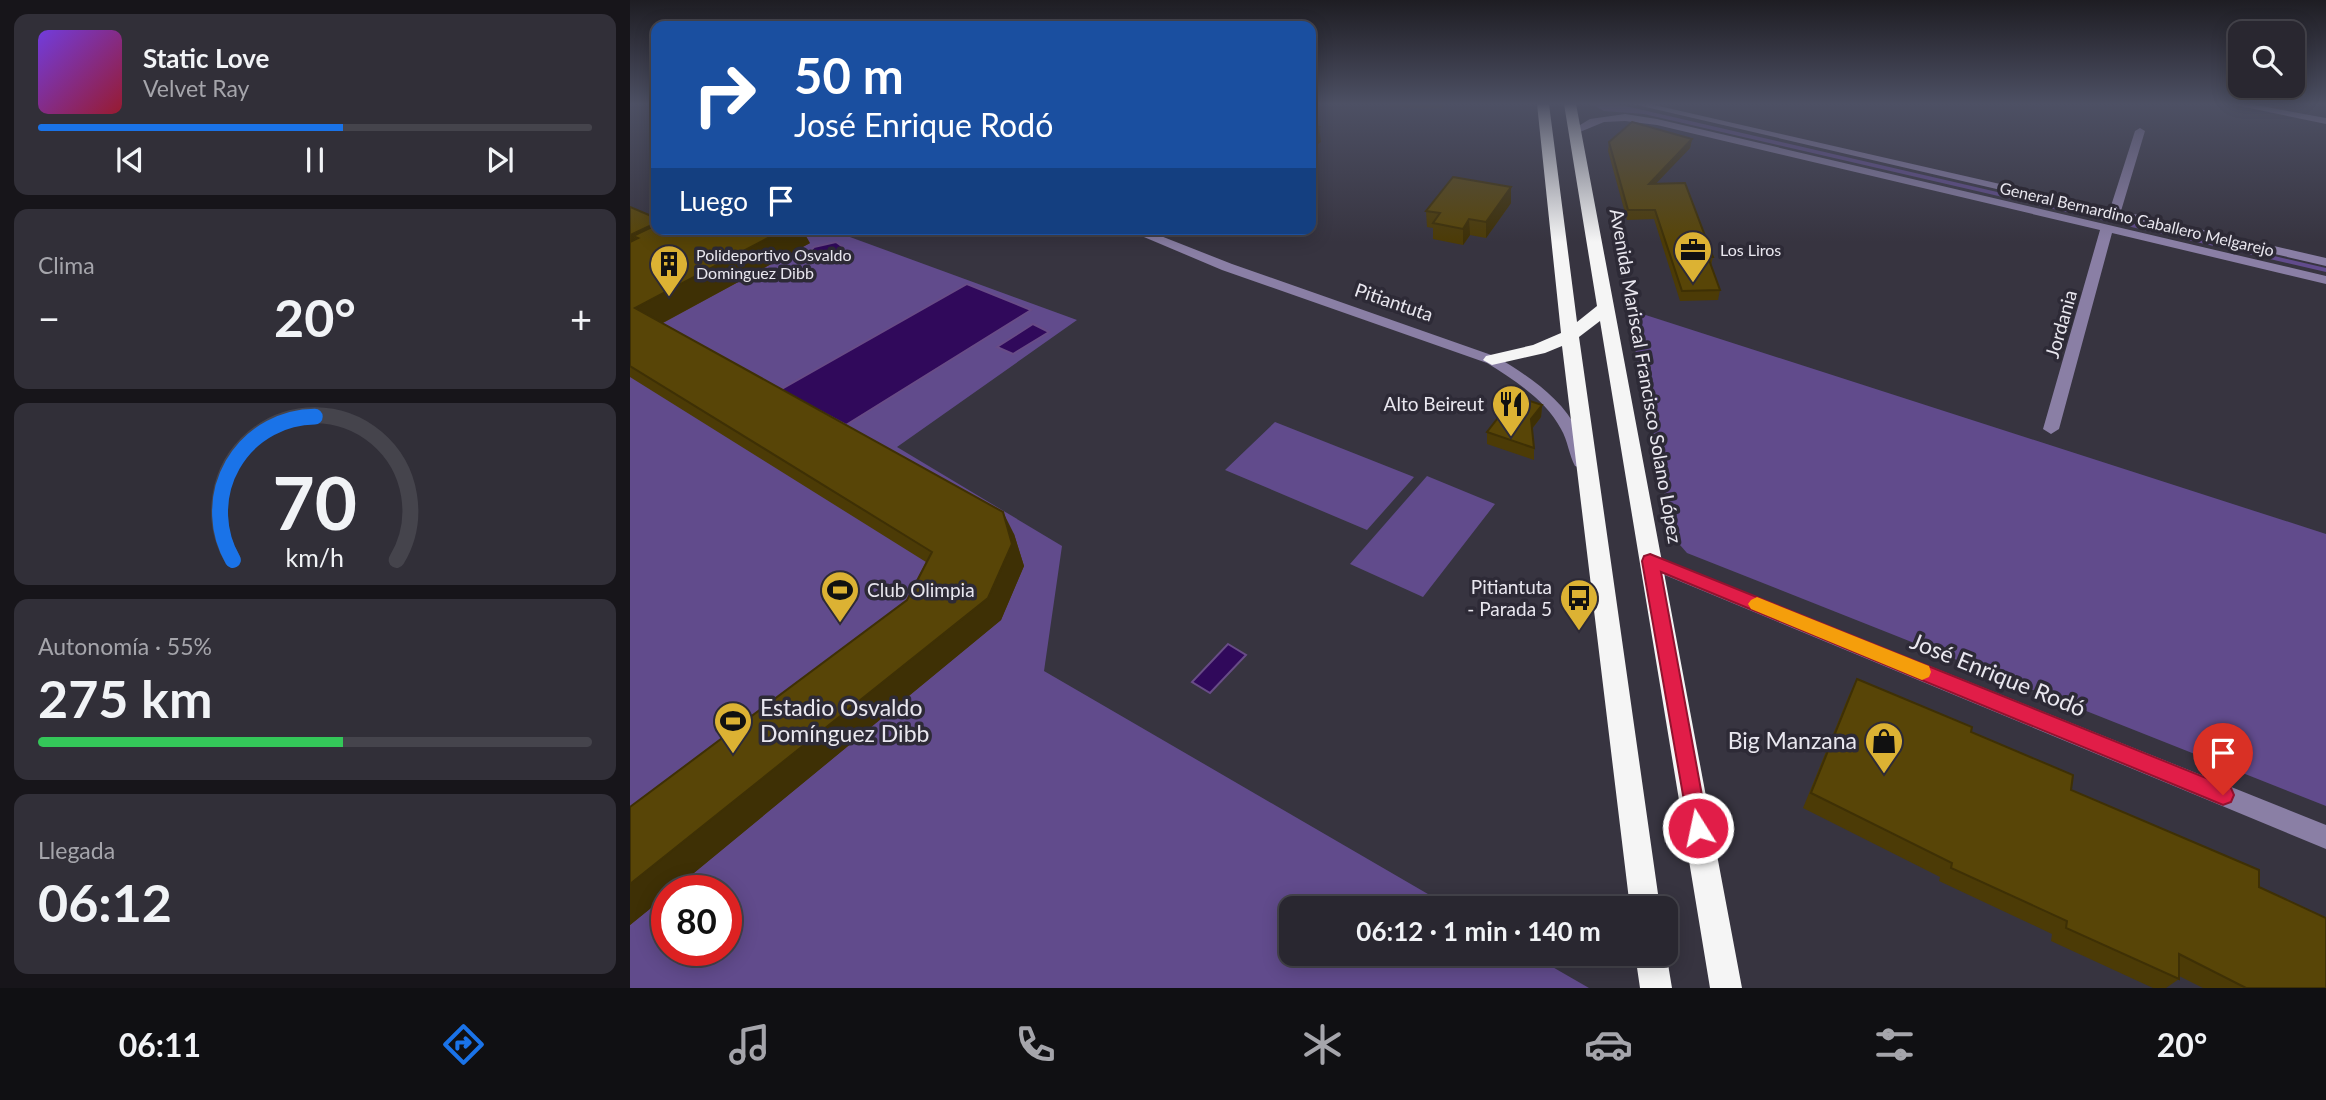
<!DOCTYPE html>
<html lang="es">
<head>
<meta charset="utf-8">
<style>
	:root { --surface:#292730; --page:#312f38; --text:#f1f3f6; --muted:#a5a5ab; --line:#45444c; --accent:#1a73e8 }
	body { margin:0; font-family:Lato,sans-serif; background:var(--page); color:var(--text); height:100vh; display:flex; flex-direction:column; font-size:26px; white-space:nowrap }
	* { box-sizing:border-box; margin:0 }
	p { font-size:23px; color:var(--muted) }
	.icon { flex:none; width:38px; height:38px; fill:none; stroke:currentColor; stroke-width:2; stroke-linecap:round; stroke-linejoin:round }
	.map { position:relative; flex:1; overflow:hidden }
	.sheet { display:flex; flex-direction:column; gap:14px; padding:14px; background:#17151a; width:630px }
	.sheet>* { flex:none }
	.hud { position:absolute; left:21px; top:21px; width:665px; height:214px; border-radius:14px; box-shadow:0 4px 18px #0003,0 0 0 2px var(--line); background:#1a4fa0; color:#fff; overflow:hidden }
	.buttons { position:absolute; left:1598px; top:21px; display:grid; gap:14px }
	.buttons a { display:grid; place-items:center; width:77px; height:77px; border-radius:14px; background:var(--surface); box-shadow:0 4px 18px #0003,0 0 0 2px var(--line); font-size:35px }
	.speed { position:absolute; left:21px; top:875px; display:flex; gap:14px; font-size:35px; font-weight:700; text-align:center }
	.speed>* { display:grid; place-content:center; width:91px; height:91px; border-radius:50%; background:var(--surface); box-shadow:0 4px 18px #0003,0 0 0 2px var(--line); line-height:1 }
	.speed .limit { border:10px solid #d22; background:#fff; color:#111 }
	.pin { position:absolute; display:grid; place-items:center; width:60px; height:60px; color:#fff; margin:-72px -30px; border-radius:50% 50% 50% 0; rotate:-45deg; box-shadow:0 0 7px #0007 }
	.pin .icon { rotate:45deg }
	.me { position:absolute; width:77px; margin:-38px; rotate:350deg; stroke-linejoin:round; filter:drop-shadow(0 0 5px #0008) }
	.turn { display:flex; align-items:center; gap:24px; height:147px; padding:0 28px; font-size:32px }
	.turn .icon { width:91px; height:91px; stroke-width:2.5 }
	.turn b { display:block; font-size:49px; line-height:60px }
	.then { display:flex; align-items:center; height:66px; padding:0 28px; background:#0003; gap:14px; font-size:26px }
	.big { font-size:52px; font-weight:700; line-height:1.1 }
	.sheet .tile { flex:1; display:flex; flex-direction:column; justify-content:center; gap:10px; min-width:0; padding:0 24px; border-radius:14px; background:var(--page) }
	.sheet .dial { align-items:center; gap:0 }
	.dial svg { height:182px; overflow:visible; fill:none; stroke:var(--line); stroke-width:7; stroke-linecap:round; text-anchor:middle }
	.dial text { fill:var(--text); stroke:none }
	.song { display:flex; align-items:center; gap:21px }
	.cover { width:84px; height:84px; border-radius:10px; background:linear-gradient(135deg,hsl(260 70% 55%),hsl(350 70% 35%)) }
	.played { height:7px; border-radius:4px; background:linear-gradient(90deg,var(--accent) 55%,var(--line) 55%) }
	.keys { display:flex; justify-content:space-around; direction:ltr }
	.heat { display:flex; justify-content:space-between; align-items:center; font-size:38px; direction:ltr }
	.charge { height:10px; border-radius:5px; background:linear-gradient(90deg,#34c759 55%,var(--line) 0) }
	.trip { position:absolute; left:649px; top:896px; width:399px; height:70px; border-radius:14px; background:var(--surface); box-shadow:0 4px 18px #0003,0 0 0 2px var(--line); font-weight:700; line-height:70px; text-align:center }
	.menu { display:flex; height:112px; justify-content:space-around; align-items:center; background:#101013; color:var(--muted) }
	.menu .icon { width:49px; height:49px }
	.menu .selected { color:var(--accent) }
	.menu b { font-size:32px; color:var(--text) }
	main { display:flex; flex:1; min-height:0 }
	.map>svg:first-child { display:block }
</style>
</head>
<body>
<main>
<section class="sheet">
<div class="tile">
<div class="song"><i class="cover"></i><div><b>Static Love</b><p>Velvet Ray</p></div></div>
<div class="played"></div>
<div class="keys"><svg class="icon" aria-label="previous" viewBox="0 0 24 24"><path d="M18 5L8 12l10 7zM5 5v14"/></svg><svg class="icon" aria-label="pause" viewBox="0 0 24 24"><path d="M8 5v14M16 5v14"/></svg><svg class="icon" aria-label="next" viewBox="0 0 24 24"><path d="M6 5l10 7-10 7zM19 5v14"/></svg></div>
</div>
<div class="tile"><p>Clima</p>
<div class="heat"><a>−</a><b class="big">20°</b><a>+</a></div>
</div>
<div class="tile dial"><svg viewBox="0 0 100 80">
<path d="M14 69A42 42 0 1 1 86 69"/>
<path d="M14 69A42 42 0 0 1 50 6" stroke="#1a73e8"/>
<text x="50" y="56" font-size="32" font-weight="700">70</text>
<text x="50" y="72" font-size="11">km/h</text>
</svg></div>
<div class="tile"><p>Autonomía · 55%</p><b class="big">275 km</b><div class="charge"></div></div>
<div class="tile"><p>Llegada</p><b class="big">06:12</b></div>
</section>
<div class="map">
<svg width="1696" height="988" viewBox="0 0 1696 988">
	<rect width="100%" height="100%" fill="#373440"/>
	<path fill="#614b8c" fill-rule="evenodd" d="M961,104H987L1696,268V272L1014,114L974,111Z
		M82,229H198L447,320L267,447L432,546L414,671L822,908H662V954H900L959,988H0V268ZM37,891H96V950H37Z
		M997,309L1696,534V806L1057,553L1043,537Z
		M645,422L784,477L737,530L595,470Z
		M797,476L865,504L793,597L720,564Z"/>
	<path fill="#30095b" stroke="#684c87" stroke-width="2" d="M206,242L213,247C206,258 188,264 177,255L184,247Z
		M337,284L401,310L216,425L150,390Z
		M403,324L419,332L383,354L367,347Z
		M598,644L616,655L580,693L562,682Z"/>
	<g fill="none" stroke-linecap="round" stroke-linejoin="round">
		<path fill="#8a7fa5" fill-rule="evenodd" d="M1003,104H1020L1480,209L1505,131L1510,128L1515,131L1491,211L1696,258V266Z
			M1600,104H1620L1696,118V124Z
			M995,114L1027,119L1696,276V284L1482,233L1429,429L1421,434L1413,429L1470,230L1027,125L995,121L974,122L945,134L940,131L960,119Z
			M495,229H513L602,264L867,357C898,376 931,397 948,431C954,440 956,452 959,462L951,468L945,466C939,455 938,441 931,429C916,400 884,380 857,363L592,270Z
			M1020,554L1696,825V849L1013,566L1011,561L1013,556Z"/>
		<path fill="#f5f5f5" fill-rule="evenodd" d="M907,104H919L947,322L967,306L934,104H946L1112,988H1080L970,321L949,337L1030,908H1000L932,346L915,353L862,365L853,360L856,356L903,345L931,333Z
			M1036,952L1042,988H1010L1005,954Z"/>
	</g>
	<path fill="#4c3b06" d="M759,104H813L812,108L759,107Z
		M1062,139L1060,148L1026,183L1083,257L1081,265L1090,290L1088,300L1050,301L1024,219L997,220L978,151L979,142Z
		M881,187V203L856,238L840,235L833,245L803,239V228L797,227L796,211Z
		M0,207L26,229L180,243L33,323L384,534L394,566L371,620L42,891H37V895L0,925V807L277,600L296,562L0,377Z
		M912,405L911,417L902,429L904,448V460L857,444V432Z
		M1227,679L1341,732L1441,790L1629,887L1696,988H1573L1549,976V979L1536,988H1523L1421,941L1422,934L1309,881L1310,877L1173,808L1219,695Z"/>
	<path fill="#3e3005" d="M689,127L691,142L681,149V132Z
		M1062,139L1060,148L1017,193L1019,184Z
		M881,187V203L856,238V222Z
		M839,219L840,235L833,245V229Z
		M26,223V229L8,238L3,236L10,245L0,247V235Z
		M155,229H172L180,243L21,329L5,308Z
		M912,405L911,417L900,431L901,419Z
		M373,512L384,534L394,566L371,620L42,891H37V895L0,925V884Z"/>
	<path fill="#584507" stroke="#3e3005" stroke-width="2" d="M1002,122L1062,139L1019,184L1055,183L1083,257H1078L1090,290L1052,291L1025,210H998L979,142Z
		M681,125L689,127L681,132Z
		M823,177L881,187L856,222L839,219L833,229L803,223L810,213L796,211Z
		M0,207L26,218V223L0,235Z
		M26,225V229H155L5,308L373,512L382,544L358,598L0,884V807L277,600L302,552L0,366V242L8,238L3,236Z
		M885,396L912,405L901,419L904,448L857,432Z
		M1227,679L1342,727L1341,732L1443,775L1441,790L1629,870V887L1696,918V988H1616L1549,954V979L1436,928L1437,921L1321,868L1322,863L1181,793Z"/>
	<linearGradient id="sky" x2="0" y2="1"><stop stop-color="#1e1d23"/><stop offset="0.43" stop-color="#4d5064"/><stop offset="1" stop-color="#4d5064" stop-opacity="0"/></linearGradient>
	<rect width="1696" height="242" fill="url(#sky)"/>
	<path fill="#e11d48" stroke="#92132f" stroke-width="2" d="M1020,554L1601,788L1604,795L1601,802L1593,805L1586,802L1031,572L1078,828L1075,835L1068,838L1060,835L1012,561L1014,556Z"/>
	<path fill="#f59e0b" d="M1127,597L1299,666L1301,672L1299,677L1292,680L1121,609L1118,604L1121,600Z"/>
	<defs>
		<symbol id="office-pin" viewBox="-11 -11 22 30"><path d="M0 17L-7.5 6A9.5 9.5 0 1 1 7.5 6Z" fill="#dcb233" stroke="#2d2a36"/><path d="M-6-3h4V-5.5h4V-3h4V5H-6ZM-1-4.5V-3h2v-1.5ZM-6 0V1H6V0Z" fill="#111"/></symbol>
		<symbol id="building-pin" viewBox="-11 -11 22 30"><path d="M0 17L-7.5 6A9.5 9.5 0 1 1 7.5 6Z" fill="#dcb233" stroke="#2d2a36"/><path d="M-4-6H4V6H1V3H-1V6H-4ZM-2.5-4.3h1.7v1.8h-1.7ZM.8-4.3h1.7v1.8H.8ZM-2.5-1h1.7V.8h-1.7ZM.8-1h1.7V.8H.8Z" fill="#111"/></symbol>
		<symbol id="restaurant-pin" viewBox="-11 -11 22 30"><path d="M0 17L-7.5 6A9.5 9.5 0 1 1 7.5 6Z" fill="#dcb233" stroke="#2d2a36"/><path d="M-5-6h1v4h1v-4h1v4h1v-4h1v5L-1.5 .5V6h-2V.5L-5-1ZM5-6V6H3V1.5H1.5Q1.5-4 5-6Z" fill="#111"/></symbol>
		<symbol id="stadium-pin" viewBox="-11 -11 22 30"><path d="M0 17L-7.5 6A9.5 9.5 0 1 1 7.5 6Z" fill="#dcb233" stroke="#2d2a36"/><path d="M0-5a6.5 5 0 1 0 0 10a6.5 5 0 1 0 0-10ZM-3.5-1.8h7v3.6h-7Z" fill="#111"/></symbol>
		<symbol id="bus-pin" viewBox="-11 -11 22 30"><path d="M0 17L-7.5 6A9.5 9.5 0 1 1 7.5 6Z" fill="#dcb233" stroke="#2d2a36"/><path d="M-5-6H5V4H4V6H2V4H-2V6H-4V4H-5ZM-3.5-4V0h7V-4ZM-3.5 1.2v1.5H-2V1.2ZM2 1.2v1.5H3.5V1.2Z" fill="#111"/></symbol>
		<symbol id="shop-pin" viewBox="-11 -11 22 30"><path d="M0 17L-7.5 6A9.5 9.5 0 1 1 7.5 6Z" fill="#dcb233" stroke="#2d2a36"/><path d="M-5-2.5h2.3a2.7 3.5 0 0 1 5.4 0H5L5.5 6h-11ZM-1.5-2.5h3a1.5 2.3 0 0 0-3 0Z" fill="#111"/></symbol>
	</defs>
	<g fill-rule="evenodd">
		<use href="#office-pin" x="1041" y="228" width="44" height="60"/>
		<use href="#building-pin" x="17" y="242" width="44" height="60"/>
		<use href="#restaurant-pin" x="859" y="382" width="44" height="60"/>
		<use href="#stadium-pin" x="188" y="568" width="44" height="60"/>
		<use href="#bus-pin" x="927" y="576" width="44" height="60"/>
		<use href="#stadium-pin" x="81" y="699" width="44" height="60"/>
		<use href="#shop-pin" x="1232" y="719" width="44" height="60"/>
	</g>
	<g text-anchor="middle" stroke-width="7" stroke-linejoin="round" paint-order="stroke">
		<g font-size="16" fill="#e9e7ef" stroke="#2d2a36">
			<text transform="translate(1507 219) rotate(13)" y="6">General Bernardino Caballero Melgarejo</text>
		</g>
		<g font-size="16" fill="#e9e7ef" stroke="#2d2a36" text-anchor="start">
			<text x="1090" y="256">Los Liros</text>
			<text x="66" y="261">Polideportivo Osvaldo<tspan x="66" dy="18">Dominguez Dibb</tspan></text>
		</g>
		<g font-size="19" fill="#e9e7ef" stroke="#2d2a36">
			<text transform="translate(764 302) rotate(19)" y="7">Pitiantuta</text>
			<text transform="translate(1431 324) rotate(-74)" y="7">Jordania</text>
			<text transform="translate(1016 376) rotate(80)" y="7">Avenida Mariscal Francisco Solano López</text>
		</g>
		<g font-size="19" fill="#e9e7ef" stroke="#2d2a36" text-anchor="end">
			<text x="854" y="411">Alto Beireut</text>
			<text x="922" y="594">Pitiantuta<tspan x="922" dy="22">- Parada 5</tspan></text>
			<text x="237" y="597" text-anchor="start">Club Olimpia</text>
		</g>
		<g font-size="23" fill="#e9e7ef" stroke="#2d2a36">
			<text transform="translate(1368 675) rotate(22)" y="8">José Enrique Rodó</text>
		</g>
		<g font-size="23" fill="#e9e7ef" stroke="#2d2a36" text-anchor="start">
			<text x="130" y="716">Estadio Osvaldo<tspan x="130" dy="26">Domínguez Dibb</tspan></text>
			<text x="1227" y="749" text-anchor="end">Big Manzana</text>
		</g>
	</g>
</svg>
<div class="buttons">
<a><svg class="icon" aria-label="search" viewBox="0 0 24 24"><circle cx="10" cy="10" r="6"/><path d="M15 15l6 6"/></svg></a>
</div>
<div class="speed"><div class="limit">80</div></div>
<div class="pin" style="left:1593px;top:795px;background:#d93025"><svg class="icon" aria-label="arrive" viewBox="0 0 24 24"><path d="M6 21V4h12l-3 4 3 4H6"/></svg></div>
<svg class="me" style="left:1068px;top:828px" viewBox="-20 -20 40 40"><circle r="17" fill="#e11d48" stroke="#fff" stroke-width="3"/><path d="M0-11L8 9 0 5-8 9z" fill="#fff"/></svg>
<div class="trip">06:12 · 1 min · 140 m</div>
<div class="hud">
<div class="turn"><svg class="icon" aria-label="right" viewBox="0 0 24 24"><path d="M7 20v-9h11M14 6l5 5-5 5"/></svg><div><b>50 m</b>José Enrique Rodó</div></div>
<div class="then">Luego<svg class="icon" aria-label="arrive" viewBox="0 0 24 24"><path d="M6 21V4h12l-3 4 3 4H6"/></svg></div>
</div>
</div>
</main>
<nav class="menu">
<b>06:11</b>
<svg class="icon selected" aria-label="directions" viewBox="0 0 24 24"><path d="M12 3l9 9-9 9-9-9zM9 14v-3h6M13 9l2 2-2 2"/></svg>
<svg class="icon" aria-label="music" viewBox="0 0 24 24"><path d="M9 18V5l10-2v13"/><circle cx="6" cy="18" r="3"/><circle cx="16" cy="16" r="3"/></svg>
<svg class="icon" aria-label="phone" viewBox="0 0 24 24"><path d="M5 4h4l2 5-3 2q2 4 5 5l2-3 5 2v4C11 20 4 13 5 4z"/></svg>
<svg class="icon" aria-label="climate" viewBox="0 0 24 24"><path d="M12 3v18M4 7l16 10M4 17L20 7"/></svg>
<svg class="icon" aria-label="car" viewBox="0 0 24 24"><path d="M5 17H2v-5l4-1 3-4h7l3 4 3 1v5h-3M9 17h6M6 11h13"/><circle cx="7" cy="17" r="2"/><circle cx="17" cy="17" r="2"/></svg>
<svg class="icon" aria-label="filters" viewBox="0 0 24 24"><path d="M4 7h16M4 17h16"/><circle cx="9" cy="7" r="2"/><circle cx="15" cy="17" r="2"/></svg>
<b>20°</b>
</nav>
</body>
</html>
